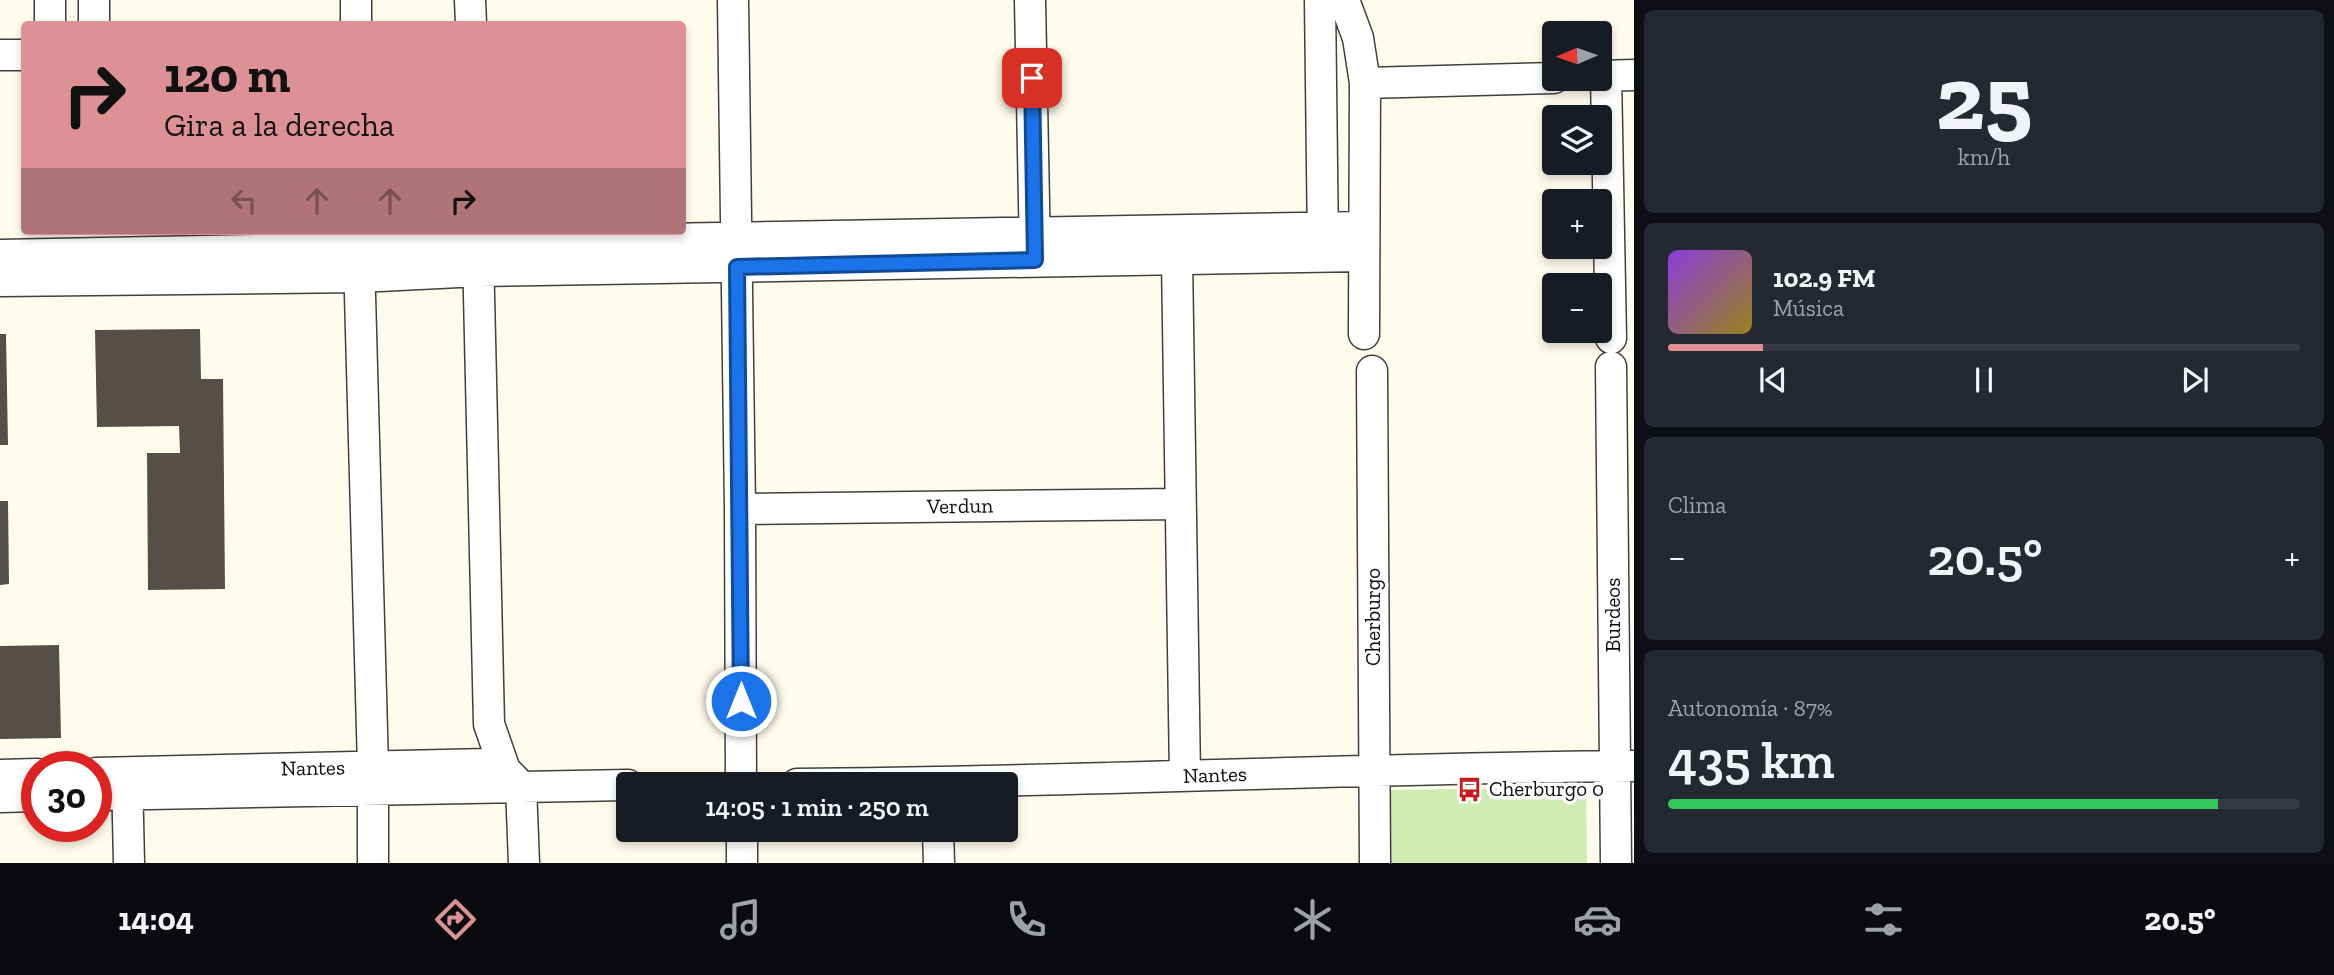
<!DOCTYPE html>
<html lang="es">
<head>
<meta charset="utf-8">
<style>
	:root { --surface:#171b24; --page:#242831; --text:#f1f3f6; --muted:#9ea1a6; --line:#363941; --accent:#de9194 }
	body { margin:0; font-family:"Zilla Slab",serif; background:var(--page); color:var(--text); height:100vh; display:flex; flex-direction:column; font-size:26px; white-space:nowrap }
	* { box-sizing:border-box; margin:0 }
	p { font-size:23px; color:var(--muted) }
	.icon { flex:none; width:38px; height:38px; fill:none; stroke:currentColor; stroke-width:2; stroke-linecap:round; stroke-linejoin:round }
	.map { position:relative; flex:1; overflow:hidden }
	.drawer { display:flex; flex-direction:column; gap:10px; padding:10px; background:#0d0f14; width:700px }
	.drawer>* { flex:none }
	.hud { position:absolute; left:21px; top:21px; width:665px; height:214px; border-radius:7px; box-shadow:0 4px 10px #0003; background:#de9194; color:#111; overflow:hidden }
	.needle { width:46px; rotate:268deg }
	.controls { position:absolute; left:1542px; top:21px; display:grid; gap:14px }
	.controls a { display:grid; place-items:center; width:70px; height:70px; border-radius:7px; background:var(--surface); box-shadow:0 4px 10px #0003; font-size:35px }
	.speed { position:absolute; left:21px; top:751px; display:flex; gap:14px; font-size:35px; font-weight:700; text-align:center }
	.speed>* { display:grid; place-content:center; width:91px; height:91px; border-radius:50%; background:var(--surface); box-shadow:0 4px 10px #0003; line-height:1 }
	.speed .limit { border:10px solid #d22; background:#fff; color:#111 }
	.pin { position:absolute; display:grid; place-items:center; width:60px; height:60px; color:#fff; margin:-30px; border-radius:14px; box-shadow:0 4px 10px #0006 }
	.me { position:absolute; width:77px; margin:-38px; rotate:0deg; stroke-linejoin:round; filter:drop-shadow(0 0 5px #0008) }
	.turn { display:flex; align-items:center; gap:24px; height:147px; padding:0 28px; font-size:32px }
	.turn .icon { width:91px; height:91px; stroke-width:2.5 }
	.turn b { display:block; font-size:49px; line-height:60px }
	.lanes { display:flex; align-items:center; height:66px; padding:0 28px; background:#0003; justify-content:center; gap:35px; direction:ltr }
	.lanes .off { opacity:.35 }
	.big { font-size:52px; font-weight:600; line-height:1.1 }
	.drawer .tile { flex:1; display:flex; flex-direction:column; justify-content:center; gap:10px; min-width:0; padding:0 24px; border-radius:10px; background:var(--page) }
	.drawer .dial { align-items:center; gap:0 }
	.dial b { font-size:91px; line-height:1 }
	.song { display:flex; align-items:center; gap:21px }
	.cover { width:84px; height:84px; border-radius:10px; background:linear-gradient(135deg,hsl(270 70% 55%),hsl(50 70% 35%)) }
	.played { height:7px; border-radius:4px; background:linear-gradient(90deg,var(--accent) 15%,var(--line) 15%) }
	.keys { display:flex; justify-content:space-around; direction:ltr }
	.heat { display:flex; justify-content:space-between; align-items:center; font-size:38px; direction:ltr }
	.charge { height:10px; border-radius:5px; background:linear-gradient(90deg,#34c759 87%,var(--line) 0) }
	.trip { position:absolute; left:616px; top:772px; width:402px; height:70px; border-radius:7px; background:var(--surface); box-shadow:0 4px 10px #0003; font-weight:600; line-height:70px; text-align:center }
	.tabs { display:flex; height:112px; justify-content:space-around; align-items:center; background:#090b0e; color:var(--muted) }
	.tabs .icon { width:49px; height:49px }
	.tabs .selected { color:var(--accent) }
	.tabs b { font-size:32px; color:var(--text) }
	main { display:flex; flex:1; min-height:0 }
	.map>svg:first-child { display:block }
</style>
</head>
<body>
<main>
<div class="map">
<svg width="1634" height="863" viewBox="0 0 1634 863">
	<rect width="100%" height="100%" fill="#fffcec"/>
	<path fill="#cfecb3" d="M1586,787L1587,863H1391L1390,790Z"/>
	<path fill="#564e48" d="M200,329L201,379H223L225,589L148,590L147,453H180L179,426L97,427L95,330Z
		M0,334H6L8,445H0Z
		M0,501H8L9,584L0,585Z
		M59,645L61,738L0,739V646Z"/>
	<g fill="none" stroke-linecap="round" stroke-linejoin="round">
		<defs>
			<path id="street" d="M50,0V24
				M94,0V24
				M356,0V24
				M470,0L471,24
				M733,0L740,509L741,784
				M1030,0L1035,253
				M1320,0L1323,248
				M1344,0L1358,38L1365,83L1364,334
				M0,55H24
				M1600,76L1634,75
				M1606,76L1611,338
				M1365,83L1554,78
				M478,252L489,724L505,770
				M0,255L359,248L477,242L1364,227
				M359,259L373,767V863
				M1177,259L1185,776
				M0,281L359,277L479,271L1364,256
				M1611,367L1616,863
				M1372,371L1375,863
				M740,509L1180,504
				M96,773L488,764L505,770L516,781
				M0,775L37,774
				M127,776L129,863
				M797,784C1076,782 1355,768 1634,766
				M521,786L524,863
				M96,795L628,785
				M0,797L37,796
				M742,830V863
				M938,830L939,863"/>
		</defs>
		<use href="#street" stroke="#404040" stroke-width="33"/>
		<use href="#street" stroke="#fff" stroke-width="30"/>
	</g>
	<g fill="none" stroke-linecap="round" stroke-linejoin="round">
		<defs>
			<path id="route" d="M741,701L737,267L1035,260L1032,78"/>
		</defs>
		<use href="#route" stroke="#114b97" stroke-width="18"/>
		<use href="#route" stroke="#1a73e8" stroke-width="12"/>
	</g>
	<defs>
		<symbol id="bus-bare" viewBox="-9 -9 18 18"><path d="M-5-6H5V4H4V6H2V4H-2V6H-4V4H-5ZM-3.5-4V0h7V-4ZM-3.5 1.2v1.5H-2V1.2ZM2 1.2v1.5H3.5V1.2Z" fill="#c71a1d" stroke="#fff" stroke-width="2.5" paint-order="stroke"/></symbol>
	</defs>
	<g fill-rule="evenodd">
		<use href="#bus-bare" x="1452" y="772" width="35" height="35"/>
	</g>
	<g text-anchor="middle" stroke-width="7" stroke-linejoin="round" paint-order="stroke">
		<g font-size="21" fill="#0d0d0d" stroke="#fff">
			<text transform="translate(960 506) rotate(-1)" y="7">Verdun</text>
			<text transform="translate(1613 615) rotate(-90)" y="7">Burdeos</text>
			<text transform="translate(1373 617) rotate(-90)" y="7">Cherburgo</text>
			<text transform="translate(313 768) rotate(-1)" y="7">Nantes</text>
			<text transform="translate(1215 775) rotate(-2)" y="7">Nantes</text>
		</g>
		<g font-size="21" fill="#0d0d0d" stroke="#fff" text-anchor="start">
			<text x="1489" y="796">Cherburgo 0</text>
		</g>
	</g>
</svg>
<div class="controls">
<a><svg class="needle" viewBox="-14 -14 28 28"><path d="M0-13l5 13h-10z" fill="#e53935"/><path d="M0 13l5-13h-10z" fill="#9ea1a6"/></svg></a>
<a><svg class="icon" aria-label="layers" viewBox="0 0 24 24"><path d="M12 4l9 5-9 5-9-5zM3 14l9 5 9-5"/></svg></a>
<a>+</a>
<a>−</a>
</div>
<div class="speed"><div class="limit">30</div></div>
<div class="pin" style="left:1032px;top:78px;background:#d93025"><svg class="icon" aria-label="arrive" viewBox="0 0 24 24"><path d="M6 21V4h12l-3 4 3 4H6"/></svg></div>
<svg class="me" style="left:741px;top:701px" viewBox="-20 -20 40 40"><circle r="17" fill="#1a73e8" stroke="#fff" stroke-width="3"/><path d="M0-11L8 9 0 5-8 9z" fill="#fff"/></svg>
<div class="trip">14:05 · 1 min · 250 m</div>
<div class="hud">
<div class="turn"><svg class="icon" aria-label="right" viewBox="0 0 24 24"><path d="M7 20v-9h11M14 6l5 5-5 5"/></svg><div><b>120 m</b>Gira a la derecha</div></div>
<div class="lanes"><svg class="icon off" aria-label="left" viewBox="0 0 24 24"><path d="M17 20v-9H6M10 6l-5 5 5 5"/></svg><svg class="icon off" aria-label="ahead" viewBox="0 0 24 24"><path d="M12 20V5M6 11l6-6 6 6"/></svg><svg class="icon off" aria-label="ahead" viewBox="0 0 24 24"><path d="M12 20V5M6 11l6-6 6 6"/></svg><svg class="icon" aria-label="right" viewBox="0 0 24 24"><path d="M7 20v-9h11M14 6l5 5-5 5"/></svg></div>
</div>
</div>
<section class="drawer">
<div class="tile dial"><b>25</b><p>km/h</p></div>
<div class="tile">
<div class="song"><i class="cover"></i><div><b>102.9 FM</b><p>Música</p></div></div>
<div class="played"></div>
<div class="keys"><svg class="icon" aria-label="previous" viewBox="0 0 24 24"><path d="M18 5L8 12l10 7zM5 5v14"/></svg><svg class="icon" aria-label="pause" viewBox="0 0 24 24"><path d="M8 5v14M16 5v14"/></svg><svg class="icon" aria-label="next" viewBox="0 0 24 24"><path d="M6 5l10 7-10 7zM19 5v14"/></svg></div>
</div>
<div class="tile"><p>Clima</p>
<div class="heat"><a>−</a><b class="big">20.5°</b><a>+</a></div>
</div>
<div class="tile"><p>Autonomía · 87%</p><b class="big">435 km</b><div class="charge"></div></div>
</section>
</main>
<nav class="tabs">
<b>14:04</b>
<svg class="icon selected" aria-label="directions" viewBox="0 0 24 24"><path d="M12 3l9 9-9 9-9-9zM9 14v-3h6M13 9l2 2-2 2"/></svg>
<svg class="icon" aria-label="music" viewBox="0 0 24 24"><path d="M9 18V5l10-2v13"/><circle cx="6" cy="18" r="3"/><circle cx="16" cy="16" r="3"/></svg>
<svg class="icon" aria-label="phone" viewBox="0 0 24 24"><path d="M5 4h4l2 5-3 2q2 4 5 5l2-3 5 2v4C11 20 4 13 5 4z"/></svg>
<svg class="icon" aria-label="climate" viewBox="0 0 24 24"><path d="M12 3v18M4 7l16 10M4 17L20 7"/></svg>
<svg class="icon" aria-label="car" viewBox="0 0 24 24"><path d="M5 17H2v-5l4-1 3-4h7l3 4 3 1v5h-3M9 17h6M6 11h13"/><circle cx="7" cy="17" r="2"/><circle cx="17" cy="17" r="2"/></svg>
<svg class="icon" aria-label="filters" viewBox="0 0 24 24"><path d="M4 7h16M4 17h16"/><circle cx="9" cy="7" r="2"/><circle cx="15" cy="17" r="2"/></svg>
<b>20.5°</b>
</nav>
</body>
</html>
